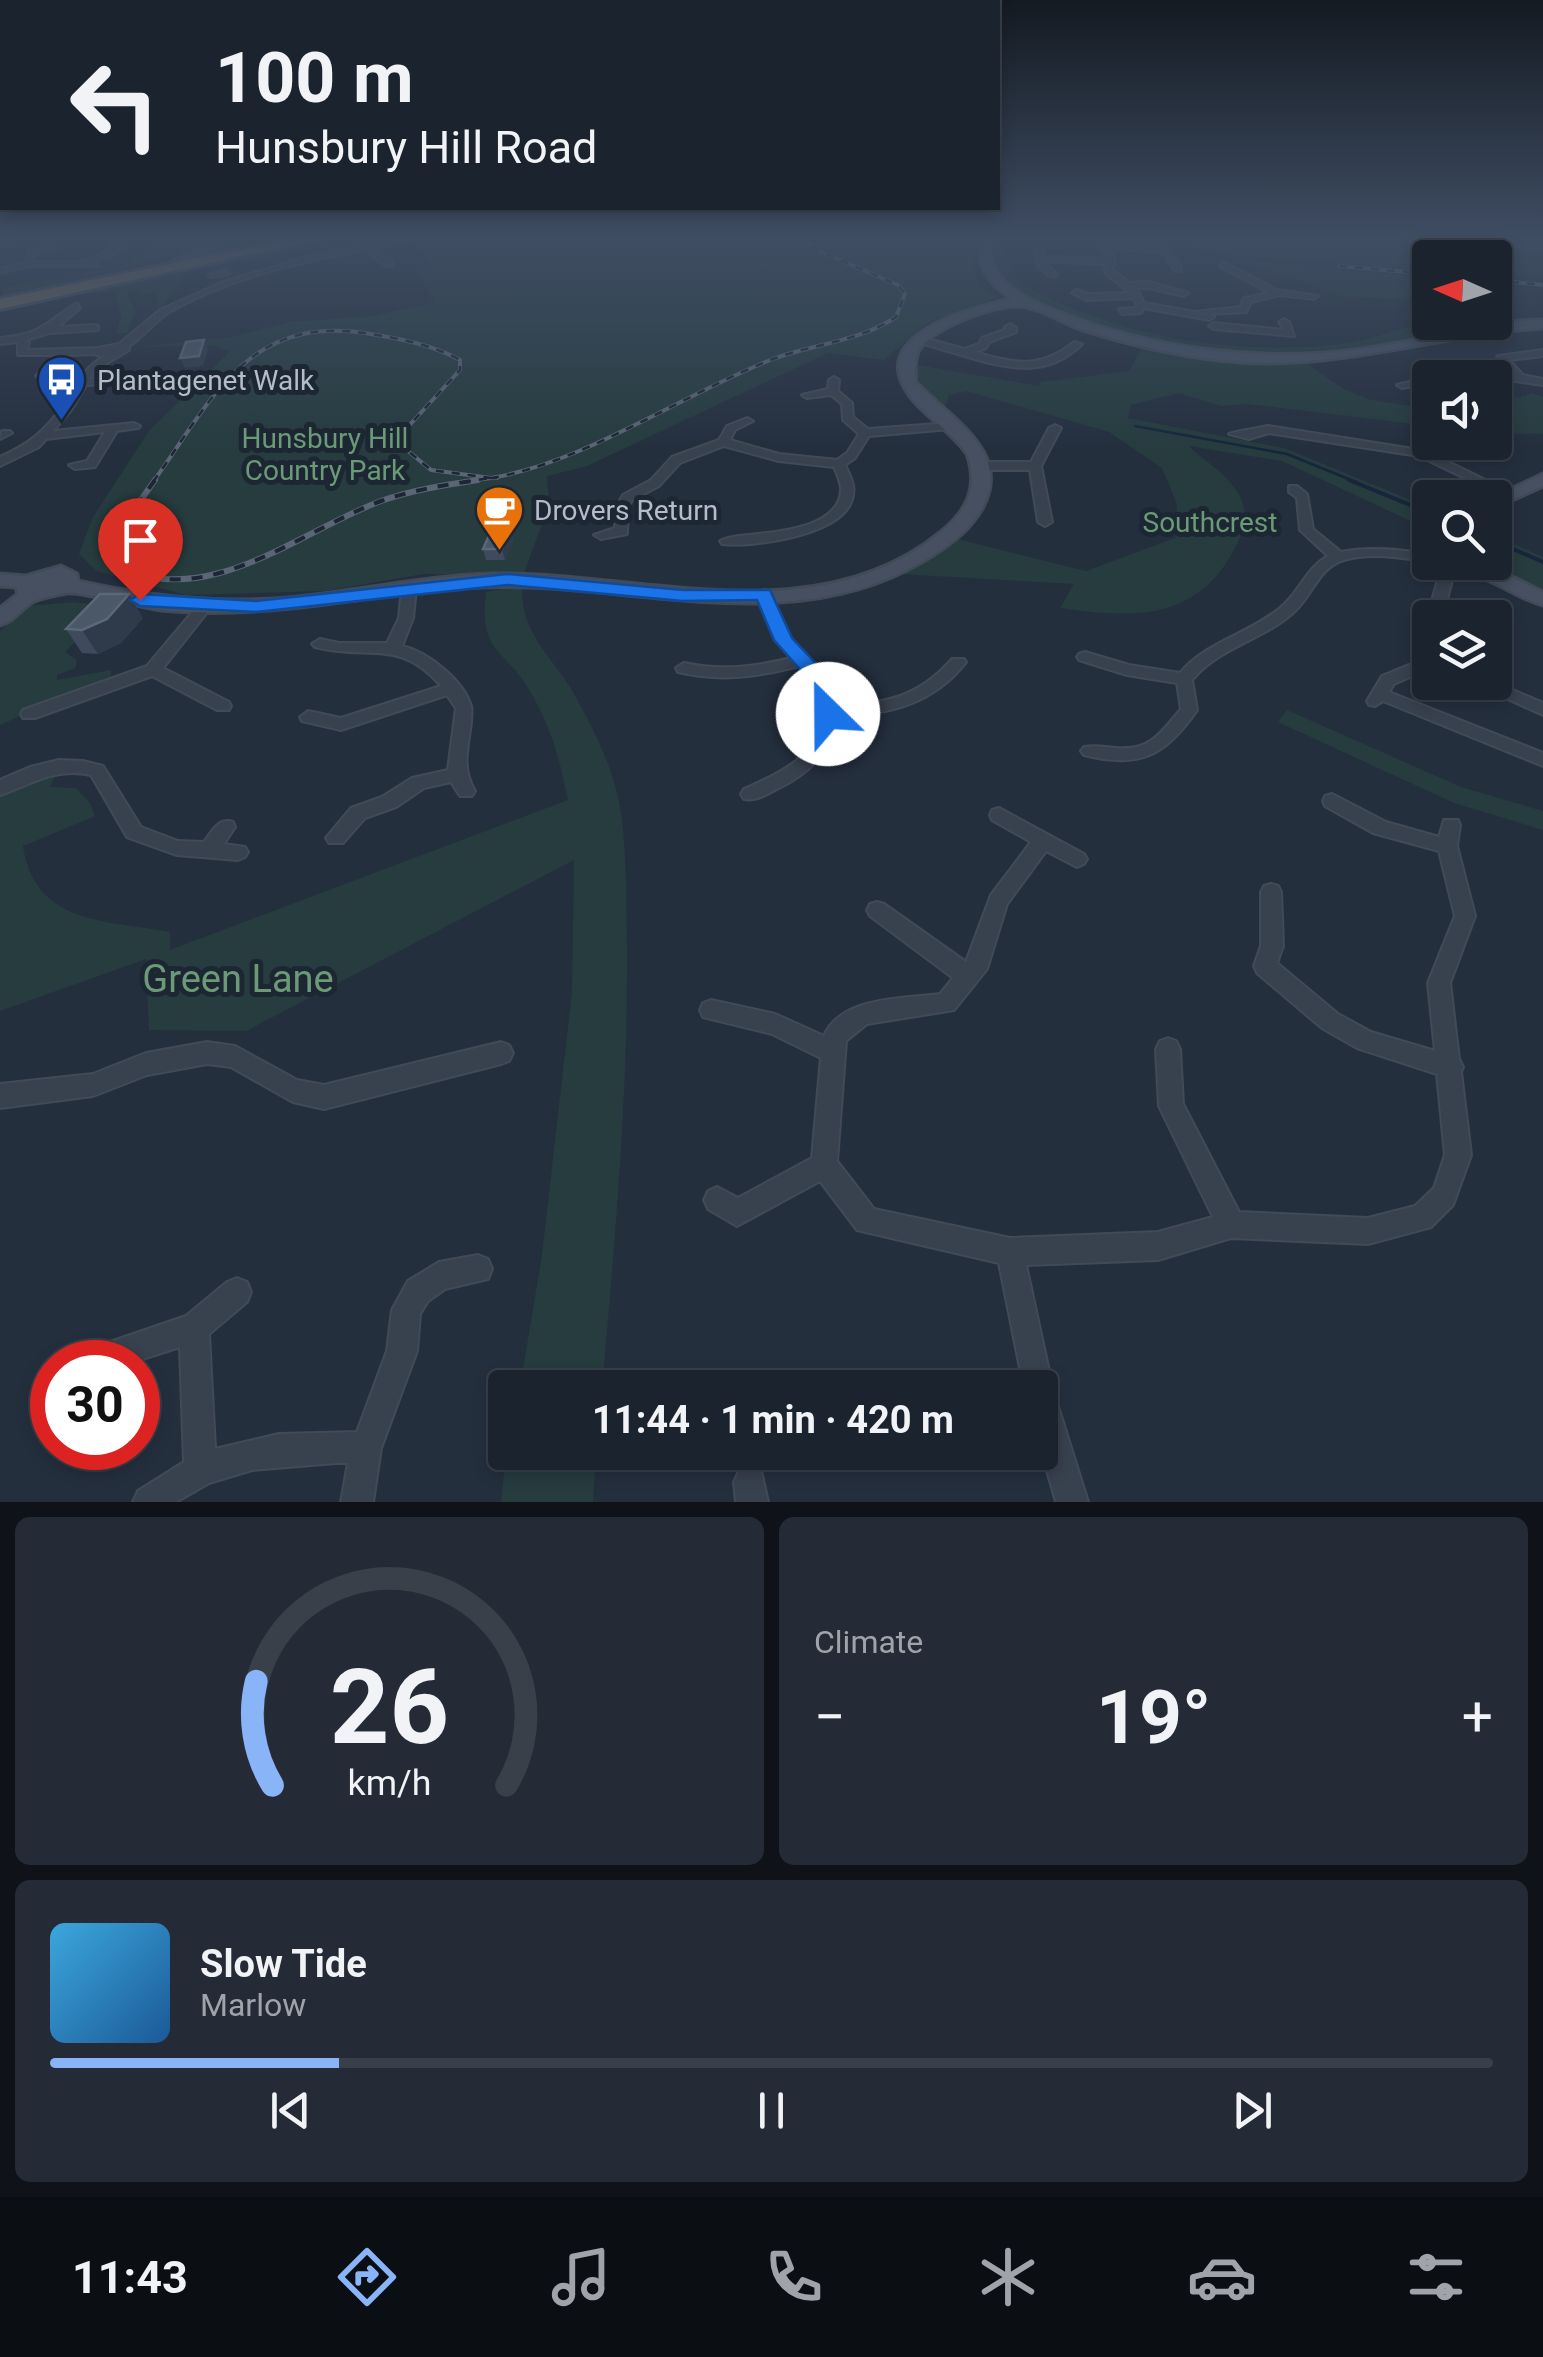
<!DOCTYPE html>
<html lang="en">
<head>
<meta charset="utf-8">
<style>
	:root { --surface:#1b232e; --page:#242b36; --text:#f1f3f6; --muted:#a0a4aa; --line:#39404a; --accent:#8ab4f8 }
	body { margin:0; font-family:Roboto,sans-serif; background:var(--page); color:var(--text); height:100vh; display:flex; flex-direction:column; font-size:38px; white-space:nowrap }
	* { box-sizing:border-box; margin:0 }
	p { font-size:32px; color:var(--muted) }
	.icon { flex:none; width:55px; height:55px; fill:none; stroke:currentColor; stroke-width:2; stroke-linecap:round; stroke-linejoin:round }
	.map { position:relative; height:1502px; overflow:hidden }
	.sheet { display:flex; flex-direction:column; gap:15px; padding:15px; background:#0f1319; flex:1 }
	.sheet>* { flex:none }
	.top-card { position:absolute; left:0px; top:0px; width:1000px; height:210px; box-shadow:0 5px 15px #0003,0 0 0 2px var(--line); background:#1b232e; color:var(--text); overflow:hidden }
	.needle { width:65px; rotate:273deg }
	.controls { position:absolute; left:1412px; top:240px; display:grid; gap:20px }
	.controls a { display:grid; place-items:center; width:100px; height:100px; border-radius:10px; background:var(--surface); box-shadow:0 5px 15px #0003,0 0 0 2px var(--line); font-size:50px }
	.speed { position:absolute; left:30px; top:1340px; display:flex; gap:20px; font-size:50px; font-weight:700; text-align:center }
	.speed>* { display:grid; place-content:center; width:130px; height:130px; border-radius:50%; background:var(--surface); box-shadow:0 5px 15px #0003,0 0 0 2px var(--line); line-height:1 }
	.speed .limit { border:15px solid #d22; background:#fff; color:#111 }
	.pin { position:absolute; display:grid; place-items:center; width:85px; height:85px; color:#fff; margin:-102px -42px; border-radius:50% 50% 50% 0; rotate:-45deg; box-shadow:0 0 10px #0007 }
	.pin .icon { rotate:45deg }
	.me { position:absolute; width:110px; margin:-55px; rotate:337deg; stroke-linejoin:round; filter:drop-shadow(0 0 8px #0008) }
	.turn { display:flex; align-items:center; gap:35px; height:210px; padding:0 50px; font-size:45px }
	.turn .icon { width:130px; height:130px; stroke-width:2.5 }
	.turn b { display:block; font-size:70px; line-height:85px }
	.big { font-size:75px; font-weight:700; line-height:1.1 }
	.sheet .widget { flex:1; display:flex; flex-direction:column; justify-content:center; gap:15px; min-width:0; padding:0 35px; border-radius:15px; background:var(--page) }
	.sheet .dial { align-items:center; gap:0 }
	.dial svg { height:260px; overflow:visible; fill:none; stroke:var(--line); stroke-width:7; stroke-linecap:round; text-anchor:middle }
	.dial text { fill:var(--text); stroke:none }
	.song { display:flex; align-items:center; gap:30px }
	.cover { width:120px; height:120px; border-radius:15px; background:linear-gradient(135deg,hsl(200 70% 55%),hsl(210 70% 35%)) }
	.played { height:10px; border-radius:5px; background:linear-gradient(90deg,var(--accent) 20%,var(--line) 20%) }
	.keys { display:flex; justify-content:space-around; direction:ltr }
	.heat { display:flex; justify-content:space-between; align-items:center; font-size:55px; direction:ltr }
	.sheet .tiles { flex:1; display:grid; gap:15px; grid-template-columns:1fr 1fr }
	.widget:last-child { grid-column:span 2 }
	.trip { position:absolute; left:488px; top:1370px; width:570px; height:100px; border-radius:10px; background:var(--surface); box-shadow:0 5px 15px #0003,0 0 0 2px var(--line); font-weight:700; line-height:100px; text-align:center }
	.menu { display:flex; height:160px; justify-content:space-around; align-items:center; background:#0b0e12; color:var(--muted) }
	.menu .icon { width:70px; height:70px }
	.menu .selected { color:var(--accent) }
	.menu b { font-size:45px; color:var(--text) }
	.map>svg:first-child { display:block }
</style>
</head>
<body>
<div class="map">
<svg width="1543" height="1502" viewBox="0 0 1543 1502">
	<rect width="100%" height="100%" fill="#242f3e"/>
	<path fill="#263c3f" d="M160,239H190L202,249L0,298L5,287L125,265Z
		M326,239H366L187,271L163,307H159L157,292L141,295L130,288L127,295L136,311L127,333L116,334L121,317L116,292L64,294Z
		M414,239H978L974,262L978,287L998,297L927,323L884,360L828,353L587,466L547,476L549,505L523,576L424,574L324,591L186,595L97,571L79,554L93,517L149,431L230,351L212,345L136,347L231,337L289,322L374,316L434,302L417,270L430,266Z
		M993,239H1000L1018,282C1116,337 1230,356 1342,344C1373,340 1401,326 1431,323C1448,321 1467,323 1484,323C1444,328 1405,341 1365,346C1257,359 1133,352 1036,300C1008,285 988,274 993,239Z
		M1169,239H1483L1543,251V278L1495,276V258H1430V272L1221,254Z
		M1235,259L1430,278V301L1344,296Z
		M1142,347L1239,361L1306,363L1342,388L1371,400L1430,409V426L1247,404L1221,406L1179,393L1131,405L1128,418L1284,448L1430,508V530L1282,461L1189,446C1205,462 1225,472 1238,493C1250,513 1244,531 1234,550C1195,622 1133,618 1060,608L1074,584L899,574L953,538L1086,571L1175,538L1177,504L1162,468L1109,432L966,391L949,395L945,408L924,389L914,370L918,365L1039,386L1040,382L1129,371Z
		M1532,393L1543,397V434L1495,433V395L1520,398Z
		M1495,536L1543,557V589L1491,566Z
		M522,586C520,636 556,659 577,699C591,725 609,760 616,789C628,835 626,901 627,948C628,1095 615,1241 602,1387H520L542,1255L572,992L574,860L246,1031L149,1030L146,959L0,1011V794L57,772L50,787L76,788L90,803L95,816L23,846C35,925 106,920 170,932V950L568,800C560,760 550,723 528,688C502,646 479,653 486,592Z
		M73,602L95,605L90,628L65,652L77,660L75,668L57,675V680L111,670V676L0,725V631L29,606Z
		M1287,710L1461,787L1543,811V830L1454,803L1278,722Z
		M506,1453H596L593,1502H501Z"/>
	<g fill="none" stroke-linecap="round" stroke-linejoin="round">
		<path stroke="#17263c" stroke-width="2.5" d="M1135,426L1287,454L1356,482"/>
		<path stroke="#17263c" stroke-width="4" d="M1349,480L1430,513
			M1495,541L1543,562"/>
		<defs>
			<path id="street" d="M411,239L408,242L372,248L393,262V266H387L364,250C299,262 229,278 171,311C155,320 145,336 129,346V350L94,371L90,379L132,377L136,378V382L86,385L71,410L53,431L134,423L140,426L138,428L117,431L95,467L75,469L69,465L87,461L105,432L46,439L39,447L0,466V457C29,444 44,432 63,406C77,386 81,370 103,357L94,354L68,355L51,372H62V376L41,379L36,376L56,355H18V342L0,344V338C44,334 44,323 77,303L80,308L58,327L95,325L98,326V330L49,333L26,340L29,343L27,350L98,348L119,344L160,310L223,282L317,254Z
				M1100,239H1108L1106,243L1168,248L1181,267V271H1175L1163,252L1107,248L1115,259L1112,270L1130,283L1148,282L1188,293L1184,296L1148,288H1136L1144,303L1195,312L1240,307L1244,298L1269,293L1220,266L1223,262L1276,290L1318,296L1314,299L1281,295L1251,302L1246,312L1209,314L1214,317L1209,320L1144,308L1141,313L1122,314L1119,309L1135,308L1137,305L1133,298L1087,300L1072,293L1076,290L1088,294L1130,293L1105,273L1106,264L1043,261L1057,275L1053,277C1038,270 1035,264 1035,250L1039,248L1043,250V256L1107,259L1097,245Z
				M109,240L128,247L96,262L98,266H28L0,273V269L25,262L29,252L53,245L56,249L35,255L33,262H83L117,247L109,244Z
				M9,241V245L0,246V242Z
				M226,270L229,274L212,277L208,275Z
				M1284,319L1289,322L1294,336L1214,329L1209,326L1214,323L1284,330L1279,322Z
				M1010,324L1016,328V332L989,342L986,348L975,352C1013,364 1041,369 1074,342L1082,344C1046,380 1005,368 961,355C946,350 929,347 915,340L920,337L965,349L979,344L982,338L1007,329L1005,327Z
				M1543,350V356L1509,360L1523,375L1543,379V385L1495,378H1438L1443,375L1510,373L1497,358L1498,356Z
				M834,377L839,380L838,391L852,403L853,417L868,429L951,423L957,426L951,429L869,436L855,458L845,465C851,478 857,488 851,502C839,535 753,548 722,544L720,541C731,535 745,536 758,534C785,531 841,525 841,489C841,482 837,474 834,467L779,461L724,446L680,463L659,486L632,500L628,508L627,534L601,539L594,535L615,528L616,508L623,495L651,480L672,457L719,440L727,426L747,418L753,421L735,430L730,440L779,454L837,460L847,453L859,434L843,420L842,404L831,395L807,398L802,395L828,389L829,380Z
				M1430,377L1432,378H1430V383L1402,388L1397,385Z
				M1055,425L1061,428L1041,466L1052,522L1045,526L1038,522L1030,470H980L974,466L980,462H1031L1049,428Z
				M1268,426L1426,451L1514,494L1504,497L1419,456L1269,433L1249,439L1229,434C1232,432 1260,428 1268,426Z
				M2,431H10L12,433L0,439Z
				M1289,486H1297L1307,494L1313,529L1341,552C1370,546 1400,550 1430,554V562C1403,558 1371,552 1344,560C1319,567 1313,594 1296,610C1265,640 1220,646 1192,680L1197,710C1165,756 1140,769 1084,755L1081,751L1084,747C1095,745 1105,747 1116,748C1150,751 1160,734 1181,709L1177,683L1127,675L1079,660L1077,657L1079,654L1085,652L1129,665L1180,673C1207,641 1249,634 1280,608C1299,593 1306,568 1328,556L1300,530L1297,498L1289,492Z
				M1448,565L1455,569L1446,603L1480,618H1458L1443,612L1442,618H1430V621L1427,618L1441,569Z
				M409,584L416,588L413,618L402,646C428,652 463,680 471,706C472,710 471,718 471,722C468,749 461,767 475,791L472,796H460L451,782L424,788L396,807L365,818L343,843H329L326,838L351,808L382,797L412,778L448,770L456,708L447,695L341,730L302,721L300,717L308,711L341,718L441,686C399,637 368,661 315,647L312,644L320,639L339,643H387L399,618L402,588Z
				M764,590L771,594L790,638L821,672L834,707C885,703 918,698 952,659H964L966,662C933,705 887,714 836,718C830,755 807,775 775,790C764,796 755,801 744,799L741,794L744,789C787,770 833,750 813,694C809,683 806,675 799,666C757,677 720,682 678,672L676,668L684,663C721,671 755,667 791,658L775,640L757,594Z
				M205,602L212,606L163,668L229,702L231,706L229,710H217L152,676L35,718H23L21,714L23,710L147,666L200,603Z
				M1495,620L1510,627L1503,647L1495,652Z
				M1430,626V668L1394,684L1389,692L1543,753V766L1383,701L1375,706L1369,705L1367,701L1382,676L1421,660L1416,652L1422,631Z
				M1470,682H1494L1543,703V715Z
				M59,760L83,761L103,766L141,827L178,841L204,842C212,832 218,817 233,822L235,827L224,844L245,847L248,852L245,857L238,860L177,855L127,837L91,775C55,767 32,784 0,795V780L30,767Z
				M1332,794L1386,822L1439,837L1444,820H1458L1460,825L1457,846L1475,916L1450,983L1459,1059L1463,1067L1461,1072L1471,1155L1453,1205L1431,1227L1368,1244L1231,1238L1158,1260L1026,1265L1053,1390L1088,1502H1056L1040,1446V1388H1024L999,1263L857,1230L820,1181L737,1226L708,1209L704,1200L708,1191L717,1187L738,1198L812,1158L821,1058L772,1034L703,1017L700,1010L703,1003L711,1000L775,1014L824,1036C841,996 903,999 940,994L953,978L870,916L867,910L870,904L877,902L884,904L966,962L991,895L1031,842L992,820L990,815L992,810L999,808L1084,854L1087,859L1084,864L1077,867L1046,851L1007,904L987,969L954,1010L867,1024L846,1041L837,1161L874,1209L1010,1238L1158,1232L1213,1217L1159,1106L1156,1049L1160,1041L1168,1038L1176,1041L1180,1049L1183,1104L1239,1212L1368,1218L1415,1206L1434,1188L1445,1155L1437,1074L1357,1048L1322,1028L1257,973L1254,966L1261,946V892L1264,886L1271,884L1278,886L1281,892L1283,946L1277,963L1338,1014L1371,1032L1435,1051L1428,983L1455,916L1439,851L1373,833L1325,806L1323,801L1325,796Z
				M207,1042L235,1046L297,1080L324,1085L501,1042L509,1045L513,1053L509,1061L501,1064L324,1109L293,1102L231,1067L207,1064L147,1075L93,1096L0,1108V1084L93,1074L146,1053Z
				M478,1255L488,1259L492,1269L488,1279L445,1289L428,1301L420,1314L417,1351L381,1448L373,1502H341L348,1463H336L252,1470L209,1483L176,1502H133L138,1491L184,1462L180,1347L133,1362H77L81,1352L186,1316L227,1282L237,1278L247,1282L251,1292L247,1302L209,1334L215,1449L279,1434L357,1432L387,1351L392,1310L408,1281L439,1262Z
				M750,1466L761,1471L768,1502H736L734,1482L739,1471Z"/>
			<path id="secondary" d="M980,239H990C987,280 1021,297 1056,311C1153,349 1258,363 1362,349C1415,341 1467,328 1520,321L1543,320V328C1441,334 1344,369 1240,362C1187,358 1134,346 1083,330C1064,324 1038,306 1019,306C993,305 930,328 918,352C914,363 915,371 916,382C938,406 968,424 984,453C997,478 989,503 972,523C959,539 942,550 925,560C788,642 627,580 479,587C372,592 270,621 162,610C142,608 78,590 66,593C57,595 45,597 37,600C23,605 15,622 0,625V608L18,594L16,587L0,586V574L26,576L61,566L77,574L78,581C148,597 216,604 288,598C356,592 423,576 492,574C639,571 814,636 941,532C967,511 979,487 967,454C950,428 916,412 903,385C876,330 979,306 1012,299C989,284 976,267 980,239Z
				M1484,239L1543,247V253L1489,242Z
				M209,244L219,246L183,262L173,260Z
				M1543,474V486L1495,508L1492,498Z
				M1430,557V562H1482L1543,592V605C1518,599 1494,578 1469,575C1451,573 1439,575 1425,562Z"/>
			<path id="highway" d="M291,239H320L0,309V299Z"/>
		</defs>
		<use href="#street" stroke="#414a57" stroke-width="4"/>
		<use href="#secondary" stroke="#414a57" stroke-width="5"/>
		<use href="#highway" stroke="#434c59" stroke-width="6"/>
		<use href="#street" fill="#38414e" fill-rule="evenodd"/>
		<use href="#secondary" fill="#465061" fill-rule="evenodd"/>
		<use href="#highway" fill="#746855" fill-rule="evenodd"/>
		<defs>
			<path id="rail-far1" d="M1339,266L1430,274
				M1495,280L1543,285
				M491,478H497
				M491,478C584,463 683,394 773,359C813,344 861,341 896,317L905,294L898,285L817,250L805,239
				M153,482C214,397 248,313 371,334C401,339 433,345 460,360V370L406,429L402,446L431,470L491,478
				M463,482L491,478"/>
			<path id="rail" d="M155,480L113,539V558L121,567C208,610 302,530 381,501C412,490 445,485 478,480"/>
		</defs>
		<use href="#rail-far1" stroke="#5a6575" stroke-width="4"/>
		<use href="#rail" stroke="#5a6575" stroke-width="6"/>
		<use href="#rail-far1" stroke="#1d2633" stroke-width="2.5" stroke-dasharray="8" stroke-linecap="butt"/>
		<use href="#rail" stroke="#1d2633" stroke-width="4" stroke-dasharray="11" stroke-linecap="butt"/>
	</g>
	<path fill="#3f4b5c" d="M510,530L513,541L505,560H486L483,549Z
		M143,618L121,643L98,654L82,653L66,629Z"/>
	<path fill="#2f3b4b" d="M204,340L208,350L203,366L185,368L180,358Z
		M510,530L513,541L505,560L502,549Z
		M129,594L143,618L121,643L98,654L82,630Z"/>
	<path fill="#4b5868" stroke="#5c6777" stroke-width="2.5" d="M204,340L199,356L180,358L186,342Z
		M492,529L510,530L502,549H483Z
		M100,594H129L107,619L82,630L66,629Z"/>
	<linearGradient id="sky" x2="0" y2="1"><stop stop-color="#141a22"/><stop offset="0.53" stop-color="#3f4d63"/><stop offset="1" stop-color="#3f4d63" stop-opacity="0"/></linearGradient>
	<rect width="1543" height="449" fill="url(#sky)"/>
	<path fill="#1a73e8" stroke="#114b97" stroke-width="2.5" d="M507,574L683,590H770L792,638L824,672L839,714L828,721L820,719L804,674L774,640L757,600L683,601L507,585L256,612L140,606L130,600L140,594L256,601Z"/>
	<defs>
		<symbol id="bus-pin" viewBox="-11 -11 22 30"><path d="M0 17L-7.5 6A9.5 9.5 0 1 1 7.5 6Z" fill="#1a4fb4" stroke="#1d2633"/><path d="M-5-6H5V4H4V6H2V4H-2V6H-4V4H-5ZM-3.5-4V0h7V-4ZM-3.5 1.2v1.5H-2V1.2ZM2 1.2v1.5H3.5V1.2Z" fill="#fff"/></symbol>
		<symbol id="cafe-pin" viewBox="-11 -11 22 30"><path d="M0 17L-7.5 6A9.5 9.5 0 1 1 7.5 6Z" fill="#e8710a" stroke="#1d2633"/><path d="M-5.5-4.5H6V0H3Q3 3.5 0 3.5H-2.5Q-5.5 3.5-5.5 0ZM3-3.2v2h1.7v-2ZM-6 4.5H4V6H-6Z" fill="#fff"/></symbol>
	</defs>
	<g fill-rule="evenodd">
		<use href="#bus-pin" x="34" y="352" width="55" height="75"/>
		<use href="#cafe-pin" x="472" y="482" width="55" height="75"/>
	</g>
	<g text-anchor="middle" stroke-width="10" stroke-linejoin="round" paint-order="stroke">
		<g font-size="28" fill="#b4bcc9" stroke="#1d2633" text-anchor="start">
			<text x="97" y="390">Plantagenet Walk</text>
			<text x="534" y="520">Drovers Return</text>
		</g>
		<g font-size="28" fill="#6b9a76" stroke="#1d2633">
			<text x="325" y="448">Hunsbury Hill<tspan x="325" dy="32">Country Park</tspan></text>
			<text x="1210" y="532">Southcrest</text>
		</g>
		<g font-size="38" fill="#6b9a76" stroke="#1d2633">
			<text x="238" y="992">Green Lane</text>
		</g>
	</g>
</svg>
<div class="controls">
<a><svg class="needle" viewBox="-14 -14 28 28"><path d="M0-13l5 13h-10z" fill="#e53935"/><path d="M0 13l5-13h-10z" fill="#a0a4aa"/></svg></a>
<a><svg class="icon" aria-label="sound" viewBox="0 0 24 24"><path d="M4 9h4l5-4v14l-5-4H4zM17 9q2 3 0 6"/></svg></a>
<a><svg class="icon" aria-label="search" viewBox="0 0 24 24"><circle cx="10" cy="10" r="6"/><path d="M15 15l6 6"/></svg></a>
<a><svg class="icon" aria-label="layers" viewBox="0 0 24 24"><path d="M12 4l9 5-9 5-9-5zM3 14l9 5 9-5"/></svg></a>
</div>
<div class="speed"><div class="limit">30</div></div>
<div class="pin" style="left:140px;top:600px;background:#d93025"><svg class="icon" aria-label="arrive" viewBox="0 0 24 24"><path d="M6 21V4h12l-3 4 3 4H6"/></svg></div>
<svg class="me" style="left:828px;top:714px" viewBox="-20 -20 40 40"><circle r="19" fill="#fff"/><path d="M0-13L10 11 0 6-10 11z" fill="#1a73e8"/></svg>
<div class="trip">11:44 · 1 min · 420 m</div>
<div class="top-card">
<div class="turn"><svg class="icon" aria-label="left" viewBox="0 0 24 24"><path d="M17 20v-9H6M10 6l-5 5 5 5"/></svg><div><b>100 m</b>Hunsbury Hill Road</div></div>
</div>
</div>
<section class="sheet">
<div class="tiles">
<div class="widget dial"><svg viewBox="0 0 100 80">
<path d="M14 69A42 42 0 1 1 86 69"/>
<path d="M14 69A42 42 0 0 1 9 37" stroke="#8ab4f8"/>
<text x="50" y="56" font-size="32" font-weight="700">26</text>
<text x="50" y="72" font-size="11">km/h</text>
</svg></div>
<div class="widget"><p>Climate</p>
<div class="heat"><a>−</a><b class="big">19°</b><a>+</a></div>
</div>
<div class="widget">
<div class="song"><i class="cover"></i><div><b>Slow Tide</b><p>Marlow</p></div></div>
<div class="played"></div>
<div class="keys"><svg class="icon" aria-label="previous" viewBox="0 0 24 24"><path d="M18 5L8 12l10 7zM5 5v14"/></svg><svg class="icon" aria-label="pause" viewBox="0 0 24 24"><path d="M8 5v14M16 5v14"/></svg><svg class="icon" aria-label="next" viewBox="0 0 24 24"><path d="M6 5l10 7-10 7zM19 5v14"/></svg></div>
</div>
</div>
</section>
<nav class="menu">
<b>11:43</b>
<svg class="icon selected" aria-label="directions" viewBox="0 0 24 24"><path d="M12 3l9 9-9 9-9-9zM9 14v-3h6M13 9l2 2-2 2"/></svg>
<svg class="icon" aria-label="music" viewBox="0 0 24 24"><path d="M9 18V5l10-2v13"/><circle cx="6" cy="18" r="3"/><circle cx="16" cy="16" r="3"/></svg>
<svg class="icon" aria-label="phone" viewBox="0 0 24 24"><path d="M5 4h4l2 5-3 2q2 4 5 5l2-3 5 2v4C11 20 4 13 5 4z"/></svg>
<svg class="icon" aria-label="climate" viewBox="0 0 24 24"><path d="M12 3v18M4 7l16 10M4 17L20 7"/></svg>
<svg class="icon" aria-label="car" viewBox="0 0 24 24"><path d="M5 17H2v-5l4-1 3-4h7l3 4 3 1v5h-3M9 17h6M6 11h13"/><circle cx="7" cy="17" r="2"/><circle cx="17" cy="17" r="2"/></svg>
<svg class="icon" aria-label="filters" viewBox="0 0 24 24"><path d="M4 7h16M4 17h16"/><circle cx="9" cy="7" r="2"/><circle cx="15" cy="17" r="2"/></svg>
</nav>
</body>
</html>
